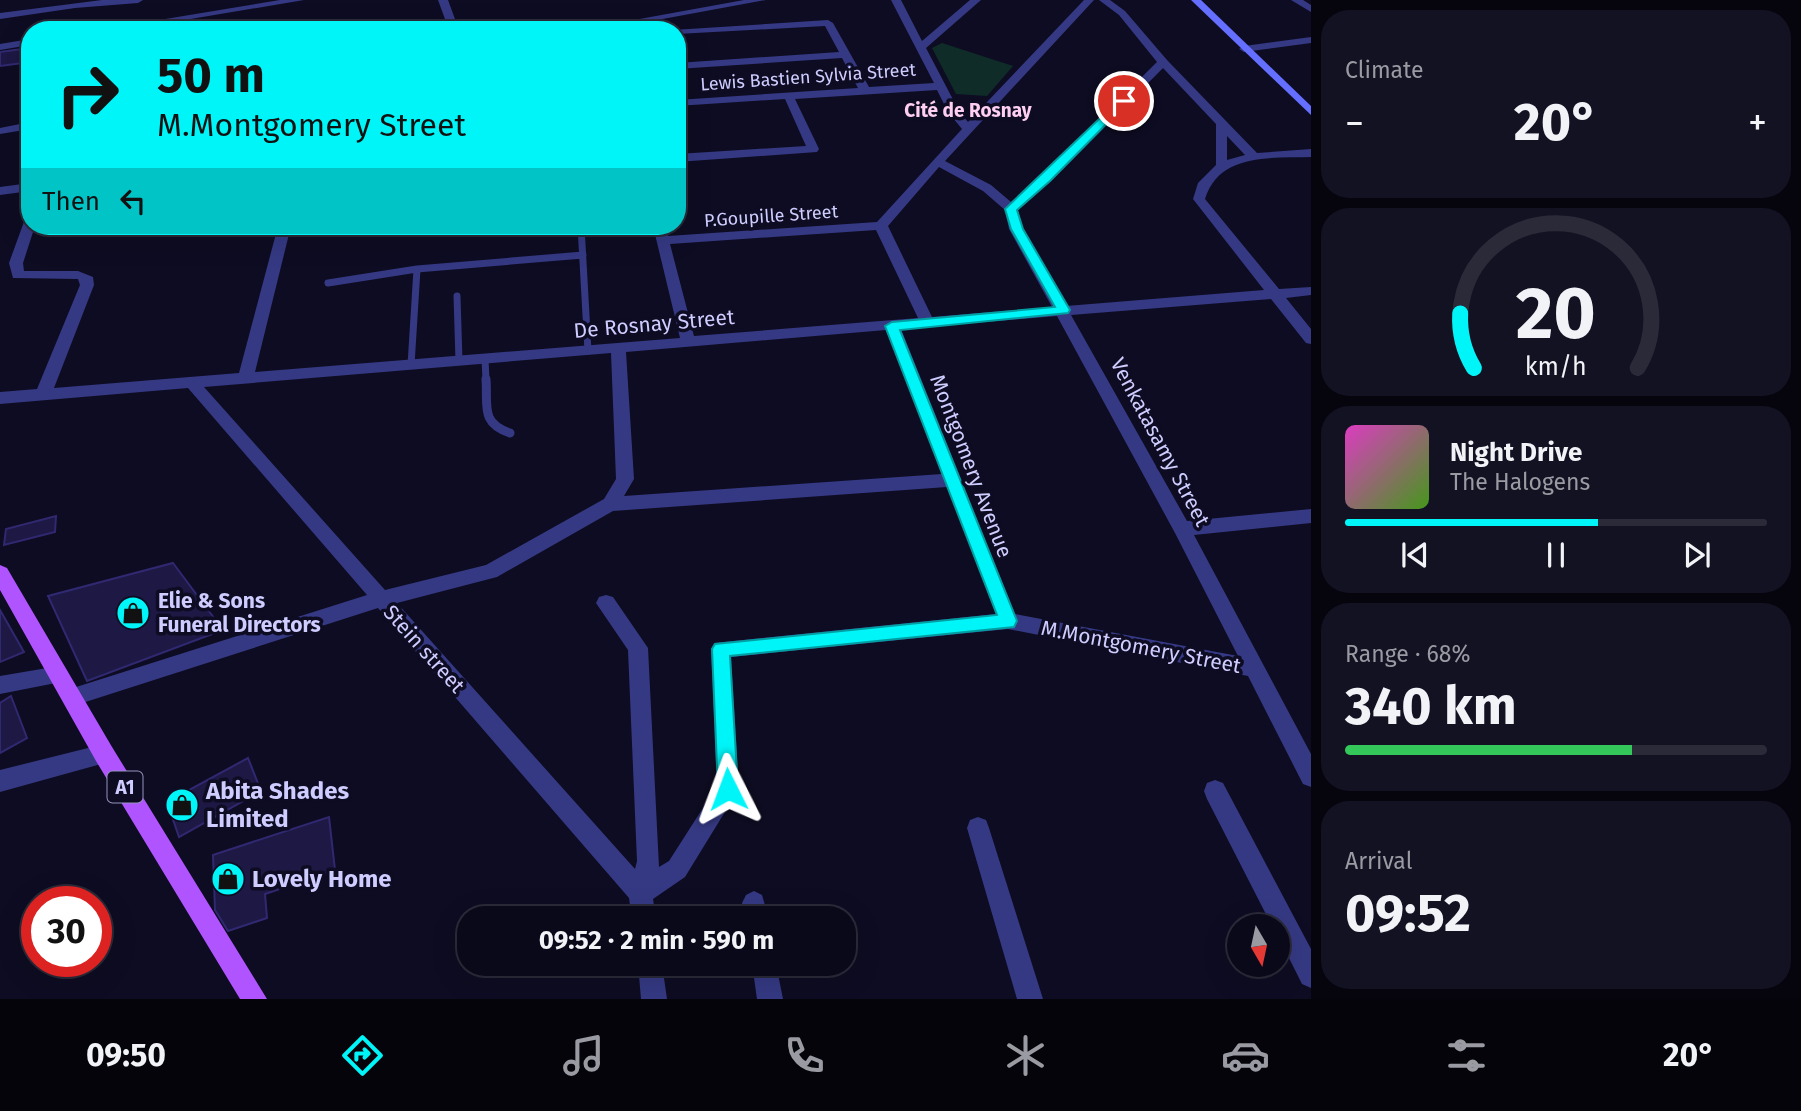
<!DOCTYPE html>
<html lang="en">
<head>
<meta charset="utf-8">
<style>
	:root { --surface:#0a091a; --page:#131223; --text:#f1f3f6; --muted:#999aa2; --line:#2a2a39; --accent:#00f5f8 }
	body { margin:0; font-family:"Fira Sans",sans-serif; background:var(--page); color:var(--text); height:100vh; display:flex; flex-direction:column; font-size:26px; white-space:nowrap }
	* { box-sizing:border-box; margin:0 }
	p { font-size:23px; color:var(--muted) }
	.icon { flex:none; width:38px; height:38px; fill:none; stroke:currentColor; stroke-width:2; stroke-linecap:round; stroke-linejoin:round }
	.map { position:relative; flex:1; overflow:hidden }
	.drawer { display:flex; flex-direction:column; gap:10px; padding:10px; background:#06050e; width:490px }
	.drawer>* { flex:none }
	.top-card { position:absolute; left:21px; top:21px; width:665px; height:214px; border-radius:28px; box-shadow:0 7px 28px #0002,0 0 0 2px var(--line); background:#00f5f8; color:#111; overflow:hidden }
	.needle { width:46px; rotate:171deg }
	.buttons { position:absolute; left:1227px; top:914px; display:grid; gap:14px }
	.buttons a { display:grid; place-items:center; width:63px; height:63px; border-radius:50%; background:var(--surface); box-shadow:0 7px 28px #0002,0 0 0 2px var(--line); font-size:35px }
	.speed { position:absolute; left:21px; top:886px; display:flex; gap:14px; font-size:35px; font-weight:700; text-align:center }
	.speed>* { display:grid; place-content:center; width:91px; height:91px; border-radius:50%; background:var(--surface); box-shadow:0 7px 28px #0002,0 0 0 2px var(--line); line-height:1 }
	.speed .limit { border:10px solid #d22; background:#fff; color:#111 }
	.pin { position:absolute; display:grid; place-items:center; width:60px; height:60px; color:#fff; margin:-30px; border:4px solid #fff; border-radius:50%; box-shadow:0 2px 7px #0007 }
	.me { position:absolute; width:77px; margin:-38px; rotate:357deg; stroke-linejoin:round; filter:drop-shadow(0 0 5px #0008) }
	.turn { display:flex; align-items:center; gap:24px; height:147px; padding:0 21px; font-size:32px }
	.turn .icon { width:91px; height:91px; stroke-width:2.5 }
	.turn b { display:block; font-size:49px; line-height:60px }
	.then { display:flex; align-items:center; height:66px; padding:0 21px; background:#0003; gap:14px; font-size:26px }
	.big { font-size:52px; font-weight:700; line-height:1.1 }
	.drawer .tile { flex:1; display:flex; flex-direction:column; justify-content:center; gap:10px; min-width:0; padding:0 24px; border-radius:28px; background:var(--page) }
	.drawer .dial { align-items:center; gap:0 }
	.dial svg { height:182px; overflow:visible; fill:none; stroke:var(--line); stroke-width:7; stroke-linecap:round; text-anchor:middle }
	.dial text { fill:var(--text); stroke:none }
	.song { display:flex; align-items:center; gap:21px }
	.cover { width:84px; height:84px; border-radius:10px; background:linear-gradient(135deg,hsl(310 70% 55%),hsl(100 70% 35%)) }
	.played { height:7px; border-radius:4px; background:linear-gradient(90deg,var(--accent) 60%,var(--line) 60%) }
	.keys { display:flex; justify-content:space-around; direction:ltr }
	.heat { display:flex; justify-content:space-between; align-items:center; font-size:38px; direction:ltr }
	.charge { height:10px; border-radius:5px; background:linear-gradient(90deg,#34c759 68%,var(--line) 0) }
	.trip { position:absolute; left:457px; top:906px; width:399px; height:70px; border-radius:28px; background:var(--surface); box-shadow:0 7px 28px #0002,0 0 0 2px var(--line); font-weight:700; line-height:70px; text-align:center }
	.tab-bar { display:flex; height:112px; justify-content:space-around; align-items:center; background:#04040a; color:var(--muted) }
	.tab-bar .icon { width:49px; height:49px }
	.tab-bar .current { color:var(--accent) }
	.tab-bar b { font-size:32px; color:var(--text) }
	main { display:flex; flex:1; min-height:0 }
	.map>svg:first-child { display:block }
</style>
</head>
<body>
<main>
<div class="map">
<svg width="1311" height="999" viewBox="0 0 1311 999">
	<rect width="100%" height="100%" fill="#0e0c22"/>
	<path fill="#0f2c29" d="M942,43L1013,66L987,96L956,94L932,48Z"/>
	<path fill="#1d1844" stroke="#302971" stroke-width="2" d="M30,48V62L0,66V52Z
		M56,516L55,532L4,545L6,529Z
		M173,563L223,630L87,681L48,596Z
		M0,610L24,652L0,662Z
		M11,696L27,738L0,753V703Z
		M248,758L261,791L179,837L167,802Z
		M329,817L335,870L265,894L267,918L228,931L215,910L213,855Z"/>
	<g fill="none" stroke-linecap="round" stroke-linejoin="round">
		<path stroke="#353983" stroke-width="7" d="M581,226L588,351
			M328,283L417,269L583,255
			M457,296L459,361
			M485,359L486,380
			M411,365L417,269"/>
		<path stroke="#353983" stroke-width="9" d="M486,379C488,406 480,423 510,433"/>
		<path fill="#353983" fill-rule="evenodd" d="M102,0H143L138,3L75,8L0,19V13Z
			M280,0H304L125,30H99Z
			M438,0H448L459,30H449Z
			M744,0H766L603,30H579Z
			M891,0H901L922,41L970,0H981L926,48L959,111L968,122L1084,0H1094L945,161L991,185L1011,202L1042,176L1157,62L1119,15L1099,0H1110L1125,11L1167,60L1257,153L1311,149V157C1271,158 1219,153 1205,199L1279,289L1311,287V295L1286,298L1311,329V344L1306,343L1271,299L1071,315L1187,521L1311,509V523L1194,535L1311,754V787L1303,784L1248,676L1008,629L731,657L739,789L685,877L653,899L656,919H632L629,898L378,608L73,706L66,704L63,697L66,690L73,688L367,595L188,388L0,404V392L37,389L80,285L78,279L13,278L9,263L25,219L30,218V226H35L23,263L24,271H78L93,277L94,285L54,388L239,373L278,226H291L255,372L680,338L653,226H665L668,236L877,222L962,129L948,112L937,90L795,99L819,149L817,152L677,162V154L806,146L785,99L677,106V100L858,88L842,58L677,69V63L839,52L825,26L677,34V30H673L828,20L833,23L869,87L934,83ZM1163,68L1216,124V165L1198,183L1193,199L1264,290L1066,306L1023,229L1018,210L1050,182ZM1227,136L1245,155L1227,160ZM939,167L983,191L1005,210L1009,229L1052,307L932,317L888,226ZM876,230L918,318L694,336L670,244ZM1057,316L1175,533L1238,656L1015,614L901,329ZM886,330L942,474L624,496L634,479L626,352ZM611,353L616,479L604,499L486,565L385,590L204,387ZM947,487L996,614L714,643L711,649L717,786L669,861L659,867L648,648L613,597L606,595L599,597L596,603L628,650L637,861L635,869L397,603L497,577L613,511Z
			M1291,0H1303L1311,5V12Z
			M1311,37V43L1244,52L1239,49L1244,46Z
			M30,39V45L0,50V44Z
			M30,122V129L0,134V128Z
			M30,183V191L0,195V187Z
			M59,666L66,669L69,675L66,681L0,694V676Z
			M104,744L112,747L115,754L112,761L0,792V770Z
			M1215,780L1223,783L1311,949V988L1302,984L1278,936V926H1272L1207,799L1204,791L1207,783Z
			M978,817L986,820L989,828L1043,999H1017L967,828L970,820Z
			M754,891L762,895L769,919H745L742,903L746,895Z
			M638,964H662L667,999H641Z
			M752,964H776L783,999H757Z"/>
		<path fill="#646eff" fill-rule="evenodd" d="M1191,0H1201L1311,106V115Z"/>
		<path fill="#b054ff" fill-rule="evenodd" d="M0,565L7,568L112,747L267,999H240L96,761L0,590Z"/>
	</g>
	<path fill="#00f5f8" stroke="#009fa1" stroke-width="2" d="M1120,99L1129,101L1050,181L1017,210L1023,229L1070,310L1068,313L900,330L1017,621L1014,627L730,656L738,789L735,796L728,799L721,796L718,789L712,649L715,644L997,615L885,326L892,322L1055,307L1011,229L1005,209Z"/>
	<defs>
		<symbol id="shop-disc" viewBox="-11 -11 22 22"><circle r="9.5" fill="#00f5f8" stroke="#0e0c22"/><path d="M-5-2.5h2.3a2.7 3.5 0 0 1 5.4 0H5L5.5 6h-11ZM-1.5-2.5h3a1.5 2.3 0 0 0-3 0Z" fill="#111"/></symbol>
	</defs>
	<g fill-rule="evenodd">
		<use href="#shop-disc" x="114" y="594" width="38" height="38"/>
		<use href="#shop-disc" x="163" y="786" width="38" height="38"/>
		<use href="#shop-disc" x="209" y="860" width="38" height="38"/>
	</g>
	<g text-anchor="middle" stroke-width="7" stroke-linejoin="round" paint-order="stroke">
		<g font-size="18" fill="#cfcdff" stroke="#0e0c22">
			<text transform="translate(808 77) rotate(-4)" y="6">Lewis Bastien Sylvia Street</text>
			<text transform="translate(771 216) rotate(-4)" y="6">P.Goupille Street</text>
		</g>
		<g font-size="19" font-weight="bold" fill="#ffcff2" stroke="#0e0c22">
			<text x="968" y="117">Cité de Rosnay</text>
		</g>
		<rect fill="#0e0c22" stroke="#9593bd" stroke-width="2" x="107.5" y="771.5" width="35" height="31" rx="5"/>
		<g font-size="19" font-weight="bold" fill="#cfcdff">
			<text x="125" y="794">A1</text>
		</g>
		<g font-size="21" fill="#cfcdff" stroke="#0e0c22">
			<text transform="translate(654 324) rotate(-5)" y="7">De Rosnay Street</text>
			<text transform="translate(1160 442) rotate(62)" y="7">Venkatasamy Street</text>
			<text transform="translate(971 466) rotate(69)" y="7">Montgomery Avenue</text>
			<text transform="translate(1141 647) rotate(11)" y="7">M.Montgomery Street</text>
			<text transform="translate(424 649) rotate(48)" y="7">Stein street</text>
		</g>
		<g font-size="21" font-weight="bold" fill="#cfcdff" stroke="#0e0c22" text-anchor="start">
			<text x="158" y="608">Elie &amp; Sons<tspan x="158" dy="24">Funeral Directors</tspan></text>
		</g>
		<g font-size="24" font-weight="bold" fill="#cfcdff" stroke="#0e0c22" text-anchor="start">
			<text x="206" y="799">Abita Shades<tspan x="206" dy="28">Limited</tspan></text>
			<text x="252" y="887">Lovely Home</text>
		</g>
	</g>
</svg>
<div class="buttons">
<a><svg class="needle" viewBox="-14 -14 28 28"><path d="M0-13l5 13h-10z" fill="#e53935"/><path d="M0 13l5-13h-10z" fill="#999aa2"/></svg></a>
</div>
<div class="speed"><div class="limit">30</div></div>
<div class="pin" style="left:1124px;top:101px;background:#d93025"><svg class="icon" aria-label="arrive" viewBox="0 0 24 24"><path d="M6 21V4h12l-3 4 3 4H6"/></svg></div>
<svg class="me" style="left:728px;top:789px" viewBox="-20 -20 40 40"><path d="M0-17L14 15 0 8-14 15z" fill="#00f5f8" stroke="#fff" stroke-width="4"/></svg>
<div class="trip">09:52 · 2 min · 590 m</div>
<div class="top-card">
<div class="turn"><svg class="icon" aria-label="right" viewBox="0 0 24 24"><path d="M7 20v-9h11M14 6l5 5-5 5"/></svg><div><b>50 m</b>M.Montgomery Street</div></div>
<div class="then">Then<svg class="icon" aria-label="left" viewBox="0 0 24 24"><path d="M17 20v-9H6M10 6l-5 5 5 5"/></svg></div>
</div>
</div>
<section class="drawer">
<div class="tile"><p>Climate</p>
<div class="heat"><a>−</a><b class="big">20°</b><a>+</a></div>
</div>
<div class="tile dial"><svg viewBox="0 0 100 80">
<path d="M14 69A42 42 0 1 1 86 69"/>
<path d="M14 69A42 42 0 0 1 8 45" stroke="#00f5f8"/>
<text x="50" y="56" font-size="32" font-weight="700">20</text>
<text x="50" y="72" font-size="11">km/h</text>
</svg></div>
<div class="tile">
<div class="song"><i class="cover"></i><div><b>Night Drive</b><p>The Halogens</p></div></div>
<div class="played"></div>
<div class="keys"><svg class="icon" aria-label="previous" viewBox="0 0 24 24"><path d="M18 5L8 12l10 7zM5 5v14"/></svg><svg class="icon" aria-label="pause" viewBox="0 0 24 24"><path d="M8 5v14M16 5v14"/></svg><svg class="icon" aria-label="next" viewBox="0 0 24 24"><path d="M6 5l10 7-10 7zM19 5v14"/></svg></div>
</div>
<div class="tile"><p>Range · 68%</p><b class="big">340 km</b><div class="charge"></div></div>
<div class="tile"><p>Arrival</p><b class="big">09:52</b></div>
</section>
</main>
<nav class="tab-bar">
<b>09:50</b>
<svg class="icon current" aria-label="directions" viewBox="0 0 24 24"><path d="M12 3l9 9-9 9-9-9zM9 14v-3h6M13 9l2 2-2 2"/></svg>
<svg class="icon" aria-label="music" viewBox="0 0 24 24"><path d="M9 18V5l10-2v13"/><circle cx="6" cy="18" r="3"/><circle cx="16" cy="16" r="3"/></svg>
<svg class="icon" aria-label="phone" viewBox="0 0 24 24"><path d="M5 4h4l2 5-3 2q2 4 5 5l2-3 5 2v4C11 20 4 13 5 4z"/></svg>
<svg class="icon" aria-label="climate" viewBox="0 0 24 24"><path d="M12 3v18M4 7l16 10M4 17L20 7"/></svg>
<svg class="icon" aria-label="car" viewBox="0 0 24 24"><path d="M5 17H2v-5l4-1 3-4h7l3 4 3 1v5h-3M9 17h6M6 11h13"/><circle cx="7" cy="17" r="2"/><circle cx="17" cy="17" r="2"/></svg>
<svg class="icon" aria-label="filters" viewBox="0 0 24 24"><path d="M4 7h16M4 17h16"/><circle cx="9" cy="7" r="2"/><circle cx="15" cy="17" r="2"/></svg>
<b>20°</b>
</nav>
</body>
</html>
